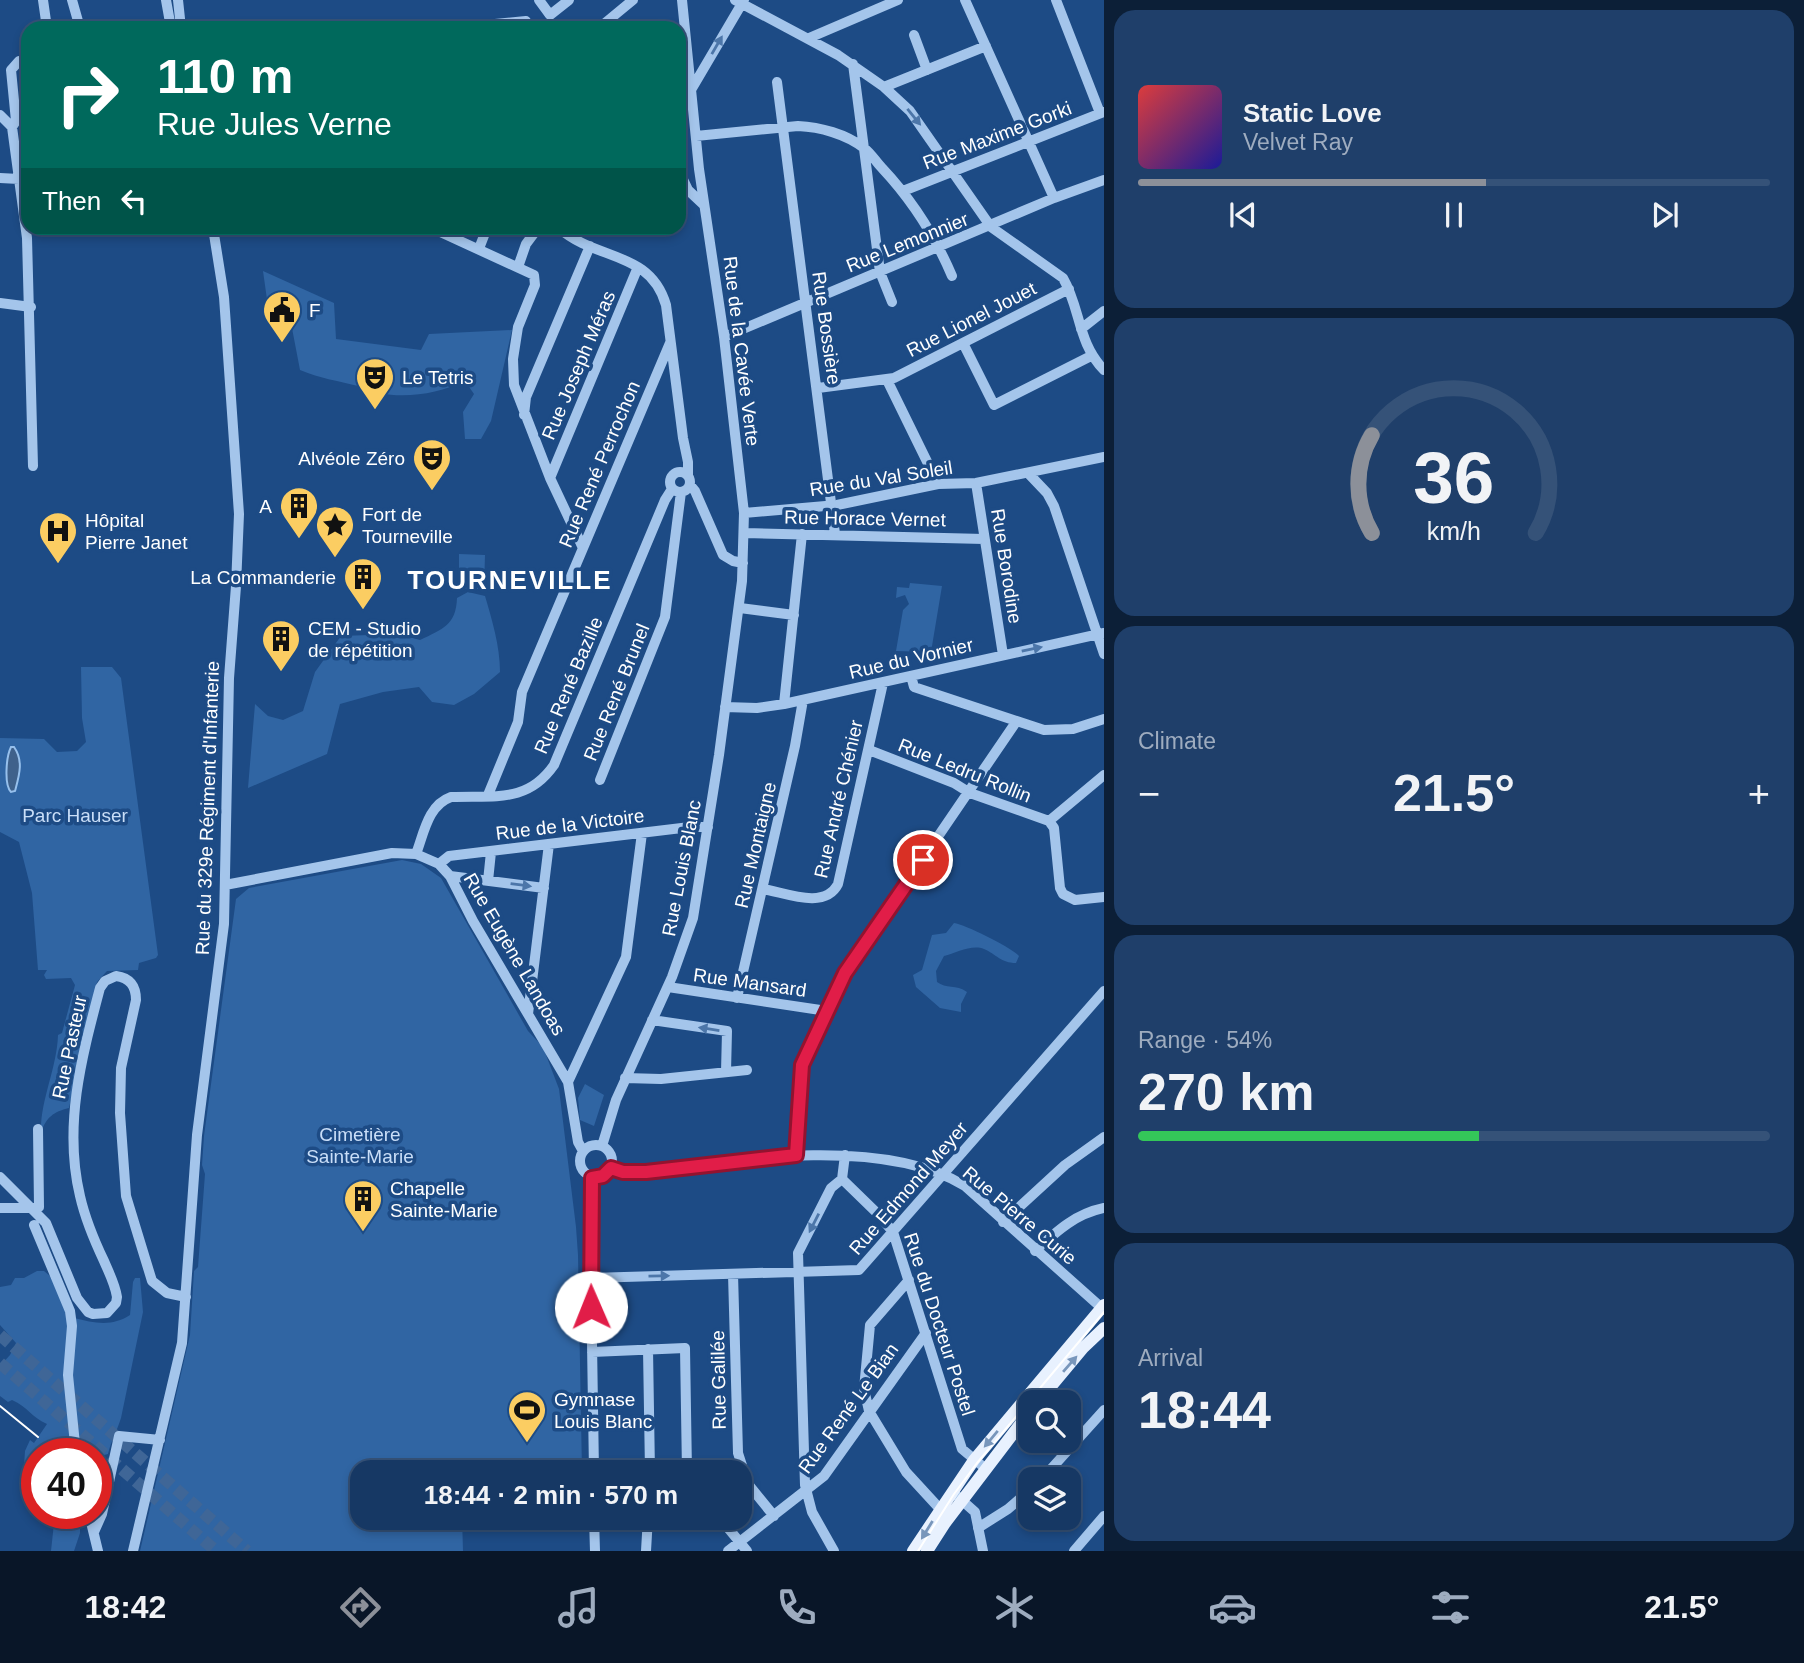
<!DOCTYPE html>
<html lang="en">
<head>
<meta charset="utf-8">
<style>
	:root { --surface:#163864; --page:#1f3f6a; --text:#f1f3f6; --muted:#9eacbf; --line:#355278; --accent:#8c9099 }
	body { margin:0; font-family:Helvetica,sans-serif; background:var(--page); color:var(--text); height:100vh; display:flex; flex-direction:column; font-size:26px; white-space:nowrap }
	* { box-sizing:border-box; margin:0 }
	p { font-size:23px; color:var(--muted) }
	.icon { flex:none; width:38px; height:38px; fill:none; stroke:currentColor; stroke-width:2; stroke-linecap:round; stroke-linejoin:round }
	.map { position:relative; flex:1; overflow:hidden }
	.details { display:flex; flex-direction:column; gap:10px; padding:10px; background:#0c1f37; width:700px }
	.details>* { flex:none }
	.banner { position:absolute; left:21px; top:21px; width:665px; height:214px; border-radius:21px; box-shadow:0 4px 10px #0003,0 0 0 2px var(--line); background:#00695c; color:#fff; overflow:hidden }
	.buttons { position:absolute; left:1018px; top:1390px; display:grid; gap:14px }
	.buttons a { display:grid; place-items:center; width:63px; height:63px; border-radius:14px; background:var(--surface); box-shadow:0 4px 10px #0003,0 0 0 2px var(--line); font-size:35px }
	.speed { position:absolute; left:21px; top:1438px; display:flex; gap:14px; font-size:35px; font-weight:700; text-align:center }
	.speed>* { display:grid; place-content:center; width:91px; height:91px; border-radius:50%; background:var(--surface); box-shadow:0 4px 10px #0003,0 0 0 2px var(--line); line-height:1 }
	.speed .limit { border:10px solid #d22; background:#fff; color:#111 }
	.pin { position:absolute; display:grid; place-items:center; width:60px; height:60px; color:#fff; margin:-30px; border:4px solid #fff; border-radius:50%; box-shadow:0 2px 7px #0007 }
	.me { position:absolute; width:77px; margin:-38px; rotate:359deg; stroke-linejoin:round; filter:drop-shadow(0 0 5px #0008) }
	.turn { display:flex; align-items:center; gap:24px; height:147px; padding:0 21px; font-size:32px }
	.turn .icon { width:91px; height:91px; stroke-width:2.5 }
	.turn b { display:block; font-size:49px; line-height:60px }
	.then { display:flex; align-items:center; height:66px; padding:0 21px; background:#0003; gap:14px; font-size:26px }
	.big { font-size:52px; font-weight:800; line-height:1.1 }
	.details .widget { flex:1; display:flex; flex-direction:column; justify-content:center; gap:10px; min-width:0; padding:0 24px; border-radius:21px; background:var(--page) }
	.details .dial { align-items:center; gap:0 }
	.dial svg { height:182px; overflow:visible; fill:none; stroke:var(--line); stroke-width:7; stroke-linecap:round; text-anchor:middle }
	.dial text { fill:var(--text); stroke:none }
	.song { display:flex; align-items:center; gap:21px }
	.cover { width:84px; height:84px; border-radius:10px; background:linear-gradient(135deg,hsl(0 70% 55%),hsl(240 70% 35%)) }
	.played { height:7px; border-radius:4px; background:linear-gradient(90deg,var(--accent) 55%,var(--line) 55%) }
	.keys { display:flex; justify-content:space-around; direction:ltr }
	.heat { display:flex; justify-content:space-between; align-items:center; font-size:38px; direction:ltr }
	.charge { height:10px; border-radius:5px; background:linear-gradient(90deg,#34c759 54%,var(--line) 0) }
	.trip { position:absolute; left:350px; top:1460px; width:402px; height:70px; border-radius:21px; background:var(--surface); box-shadow:0 4px 10px #0003,0 0 0 2px var(--line); font-weight:800; line-height:70px; text-align:center }
	.tab-bar { display:flex; height:112px; justify-content:space-around; align-items:center; background:#091628; color:var(--muted) }
	.tab-bar .icon { width:49px; height:49px }
	.tab-bar .active { color:var(--accent) }
	.tab-bar b { font-size:32px; color:var(--text) }
	main { display:flex; flex:1; min-height:0 }
	.map>svg:first-child { display:block }
</style>
</head>
<body>
<main>
<div class="map">
<svg width="1104" height="1551" viewBox="0 0 1104 1551">
	<rect width="100%" height="100%" fill="#1d4b85"/>
	<path fill="#3065a3" d="M263,271L334,303L336,339L421,350L429,334L512,330L491,421L481,439H465L463,412L474,394L465,381C439,393 408,399 379,393C372,392 365,388 358,386C338,381 319,378 300,370L291,323L270,321Z
		M459,554L485,555L484,589H459Z
		M910,583L942,586L931,652L896,651L903,610L909,604L905,595L896,598L897,587L909,588Z
		M468,592L485,596C492,620 500,646 500,672L474,694L454,705L432,702L419,687L383,692L340,704L327,754L248,788L255,704L268,716L283,720L303,711L315,672L341,636L398,634L420,640C443,629 456,625 457,598Z
		M81,667H112L121,678L158,955L156,958L139,963L138,970L107,971L97,982L69,1108C53,1112 47,1117 41,1132C40,1101 57,1068 58,1035L62,1033L75,985L71,978L46,979L44,975L47,970H38L32,893L19,842L0,832V738L44,739L57,752L77,751L86,742L82,718Z
		M402,860L421,864L441,878L528,1031L543,1047L559,1089L576,1227L578,1255L582,1472H362V1517H462L463,1551H140L190,1335L194,1271L198,1267L205,1174L202,1165L204,1136L236,899L249,888Z
		M954,923C966,925 1011,947 1019,956L1016,963C1001,963 996,954 984,949C972,944 956,953 944,956L936,971L937,982C946,989 956,984 967,992L961,1004V1012L940,1008L916,987L913,975L922,970L932,935L946,933Z
		M585,1084L604,1095L594,1126L580,1120L578,1098Z
		M37,1271H44L50,1276L74,1318C94,1323 112,1327 130,1315L133,1282L135,1278H140L143,1312L121,1418C117,1431 111,1441 108,1454L96,1457V1454H37V1498H34V1483L23,1480L25,1451L30,1440L34,1443L47,1424C31,1417 28,1407 12,1400L8,1402L0,1396V1366L10,1355L16,1343L0,1325V1287L11,1285L15,1278H24Z
		M55,1514H80V1533L74,1551H51Z"/>
	<path fill="#3f618b" stroke="#97c0ec" stroke-width="2" d="M11,747H14C24,761 19,776 15,791L11,792C4,785 6,757 11,747Z"/>
	<g fill="none" stroke-linecap="round" stroke-linejoin="round">
		<path stroke="#3f6697" stroke-width="12" stroke-dasharray="12 6" stroke-linecap="butt" d="M0,1335L247,1551
			M0,1363L216,1551"/>
		<path stroke="#a4c5eb" stroke-width="10" d="M43,0L47,28
			M72,0L80,28
			M166,0L171,28
			M178,0L181,28
			M539,0L550,15L569,0
			M735,0L838,55L884,87L910,111L991,227L1063,278C1081,309 1077,342 1104,370
			M965,0L1054,198
			M1056,0L1100,113
			M454,28L526,21V28
			M599,28L633,0
			M914,35L927,70
			M809,38L898,0
			M853,64L880,272L892,302
			M777,82L835,534
			M884,87L986,46
			M691,90L744,0
			M0,115L12,127
			M12,127L27,238L33,466
			M12,127L16,121L11,70L19,61L28,64
			M696,136L798,126C820,127 846,134 864,148C871,153 876,162 882,168C912,200 935,236 952,276
			M679,171L688,190L704,205
			M0,178L19,179
			M903,191L1104,112
			M559,228C596,261 650,250 666,305L683,438L688,462V476
			M436,230L534,275L535,285L518,327L513,359L514,385L550,478L583,548
			M480,246L487,228
			M518,267L526,244L538,228
			M0,303L31,307
			M1081,329L1104,311
			M724,337L1054,198L1104,180
			M963,343L994,405L1091,356
			M887,380L938,484
			M818,388L894,378L1069,289
			M524,415L526,397L590,246
			M670 482a10 10 0 1 1 20 0a10 10 0 1 1-20 0Z
			M1028,473L1047,493L1054,506L1104,654
			M550,478L638,267
			M976,483L1003,655
			M690,485L695,491L723,555L733,561L743,563
			M744,513L837,505L938,484L976,483L1104,457
			M745,533L984,539
			M740,608L794,615
			M911,676L914,687L1044,730L1073,729L1104,719
			M784,704L802,534
			M725,707L757,708L784,704L1104,633
			M869,750L954,783L970,793L1049,821
			M600,780L665,617L681,492
			M488,795L518,722L522,692L670,343
			M1049,821L1054,828L1060,888L1063,894L1075,900L1104,897
			M1049,821L1104,775
			M416,854C424,833 428,805 451,797C493,795 527,804 554,765L665,500L672,489
			M439,864L449,856L690,827H708
			M450,876L544,888
			M488,881L491,852
			M225,885L392,853L416,854L439,864L450,876L473,921L568,1082L578,1142L583,1151
			M763,889C786,893 825,910 838,884L883,683
			M668,987L827,1011
			M737,998L795,746L803,700
			M528,1014L549,844
			M652,1020L727,1031L726,1072
			M625,1078L661,1079L747,1070
			M568,1082L626,957L642,833
			M580 1161a16 16 0 1 1 32 0a16 16 0 1 1-32 0Z
			M602,1146L616,1100L672,977L693,918L719,755L742,581L744,513L724,337L699,169L682,0
			M796,1155L802,1065L845,973L1016,722
			M845,1155L842,1179L879,1215L893,1232L962,1449L986,1469
			M611,1168L623,1172H646C736,1159 884,1136 965,1186L1104,1310
			M0,1177L46,1223L77,1298L88,1312L93,1314L107,1313L116,1303L117,1297C115,1284 109,1273 104,1261C94,1240 85,1218 80,1196C63,1125 82,1056 100,988L105,981L116,976C130,978 136,986 136,1000L121,1068L120,1113L126,1196L152,1281L167,1293L186,1297
			M592,1178L591,1278L594,1472
			M0,1208H32
			M32,1208L39,1207L38,1129
			M1003,1222L1065,1165L1104,1137
			M34,1225L70,1311L72,1326L68,1375L76,1454
			M1035,1251C1057,1231 1075,1214 1104,1208
			M733,1274L738,1453L748,1484L774,1516
			M591,1278L859,1270L1104,991
			M909,1280L870,1325L864,1389L869,1411L906,1472L940,1509
			M648,1349L650,1472
			M592,1352L685,1348L687,1472
			M1042,1479L1104,1410
			M957,1496L975,1512L983,1551
			M89,1514L98,1551
			M594,1517L595,1551
			M719,1517L747,1551
			M978,1528L1008,1509L1031,1489
			M94,1532L102,1514L119,1436L160,1440
			M133,1551L182,1343L197,1135L224,924L229,678L236,586L239,514L224,297L213,228
			M646,1551L648,1517
			M728,1551L824,1476L926,1333
			M834,1551L812,1512L805,1485L798,1253L831,1188L842,1179
			M1074,1551L1104,1516"/>
		<path stroke="#e8f1fe" stroke-width="12" d="M1038,1402L1083,1348L1104,1328
			M913,1551L974,1460L1104,1305
			M927,1551L945,1523L1031,1410"/>
		<path stroke="#fff" stroke-width="2" d="M0,1406L38,1437
			M918,1551L954,1494L977,1463L1104,1312"/>
	</g>
	<defs><path id="oneway-solid" d="M-6-.8H1V-3.2L6.5 0L1 3.2V.8H-6Z" transform="scale(1.75)"/></defs>
	<g fill="#4c76a9">
		<use href="#oneway-solid" transform="translate(717 45) rotate(-60)"/>
		<use href="#oneway-solid" transform="translate(914 117) rotate(51)"/>
		<use href="#oneway-solid" transform="translate(1032 649) rotate(-12)"/>
		<use href="#oneway-solid" transform="translate(521 885) rotate(7)"/>
		<use href="#oneway-solid" transform="translate(709 1029) rotate(-171)"/>
		<use href="#oneway-solid" transform="translate(814 1223) rotate(117)"/>
		<use href="#oneway-solid" transform="translate(659 1276) rotate(-1)"/>
	</g>
	<g fill="#7896bb">
		<use href="#oneway-solid" transform="translate(1070 1364) rotate(-49)"/>
		<use href="#oneway-solid" transform="translate(991 1439) rotate(130)"/>
		<use href="#oneway-solid" transform="translate(927 1530) rotate(122)"/>
	</g>
	<g fill="none" stroke-linecap="round" stroke-linejoin="round">
		<defs>
			<path id="route" d="M591,1307L592,1178L603,1176L611,1168L623,1172H646L796,1155L802,1065L845,973L923,860"/>
		</defs>
		<use href="#route" stroke="#92132f" stroke-width="18"/>
		<use href="#route" stroke="#e11d48" stroke-width="12"/>
	</g>
	<defs>
		<symbol id="civic-pin" viewBox="-11 -11 22 30"><path d="M0 17L-7.5 6A9.5 9.5 0 1 1 7.5 6Z" fill="#fbcd62" stroke="#1d4b85"/><path d="M-.6-6.5H3V-4.5H.6V-3L4-1V1h2V6H-6V1h2V-1L-.6-3ZM-1.2 2.5V6h2.4V2.5Z" fill="#111"/></symbol>
		<symbol id="theatre-pin" viewBox="-11 -11 22 30"><path d="M0 17L-7.5 6A9.5 9.5 0 1 1 7.5 6Z" fill="#fbcd62" stroke="#1d4b85"/><path d="M-5-5.5Q0-4 5-5.5V0Q5 5 0 6Q-5 5-5 0ZM-3.3-2.5H-1v1.5H-3.3ZM1-2.5H3.3v1.5H1ZM-2.8 1Q0 5.5 2.8 1Z" fill="#111"/></symbol>
		<symbol id="building-pin" viewBox="-11 -11 22 30"><path d="M0 17L-7.5 6A9.5 9.5 0 1 1 7.5 6Z" fill="#fbcd62" stroke="#1d4b85"/><path d="M-4-6H4V6H1V3H-1V6H-4ZM-2.5-4.3h1.7v1.8h-1.7ZM.8-4.3h1.7v1.8H.8ZM-2.5-1h1.7V.8h-1.7ZM.8-1h1.7V.8H.8Z" fill="#111"/></symbol>
		<symbol id="sight-pin" viewBox="-11 -11 22 30"><path d="M0 17L-7.5 6A9.5 9.5 0 1 1 7.5 6Z" fill="#fbcd62" stroke="#1d4b85"/><path d="M0-6L1.8-2.2L6-1.7L2.9 1.2L3.7 5.4L0 3.3L-3.7 5.4L-2.9 1.2L-6-1.7L-1.8-2.2Z" fill="#111"/></symbol>
		<symbol id="hospital-pin" viewBox="-11 -11 22 30"><path d="M0 17L-7.5 6A9.5 9.5 0 1 1 7.5 6Z" fill="#fbcd62" stroke="#1d4b85"/><path d="M-5-5h3v3.5h4V-5h3V5h-3V1.5h-4V5h-3Z" fill="#111"/></symbol>
		<symbol id="stadium-pin" viewBox="-11 -11 22 30"><path d="M0 17L-7.5 6A9.5 9.5 0 1 1 7.5 6Z" fill="#fbcd62" stroke="#1d4b85"/><path d="M0-5a6.5 5 0 1 0 0 10a6.5 5 0 1 0 0-10ZM-3.5-1.8h7v3.6h-7Z" fill="#111"/></symbol>
	</defs>
	<g fill-rule="evenodd">
		<use href="#civic-pin" x="260" y="288" width="44" height="60"/>
		<use href="#theatre-pin" x="353" y="355" width="44" height="60"/>
		<use href="#theatre-pin" x="410" y="436" width="44" height="60"/>
		<use href="#building-pin" x="277" y="484" width="44" height="60"/>
		<use href="#sight-pin" x="313" y="503" width="44" height="60"/>
		<use href="#hospital-pin" x="36" y="509" width="44" height="60"/>
		<use href="#building-pin" x="341" y="555" width="44" height="60"/>
		<use href="#building-pin" x="259" y="617" width="44" height="60"/>
		<use href="#building-pin" x="341" y="1177" width="44" height="60"/>
		<use href="#stadium-pin" x="505" y="1388" width="44" height="60"/>
	</g>
	<g text-anchor="middle" stroke-width="7" stroke-linejoin="round" paint-order="stroke">
		<g font-size="19" fill="#fff" stroke="#1d4b85">
			<text transform="translate(997 135) rotate(-21)" y="7">Rue Maxime Gorki</text>
			<text transform="translate(907 242) rotate(-22)" y="7">Rue Lemonnier</text>
			<text transform="translate(971 319) rotate(-27)" y="7">Rue Lionel Jouet</text>
			<text transform="translate(827 328) rotate(82)" y="7">Rue Bossière</text>
			<text transform="translate(742 351) rotate(83)" y="7">Rue de la Cavée Verte</text>
			<text transform="translate(578 365) rotate(-67)" y="7">Rue Joseph Méras</text>
			<text transform="translate(599 464) rotate(-67)" y="7">Rue René Perrochon</text>
			<text transform="translate(881 478) rotate(-9)" y="7">Rue du Val Soleil</text>
			<text transform="translate(865 518) rotate(1)" y="7">Rue Horace Vernet</text>
			<text transform="translate(1007 566) rotate(81)" y="7">Rue Borodine</text>
			<text transform="translate(911 658) rotate(-13)" y="7">Rue du Vornier</text>
			<text transform="translate(568 685) rotate(-67)" y="7">Rue René Bazille</text>
			<text transform="translate(616 692) rotate(-68)" y="7">Rue René Brunel</text>
			<text transform="translate(965 770) rotate(22)" y="7">Rue Ledru Rollin</text>
			<text transform="translate(838 799) rotate(-77)" y="7">Rue André Chénier</text>
			<text transform="translate(207 808) rotate(-88)" y="7">Rue du 329e Régiment d'Infanterie</text>
			<text transform="translate(570 824) rotate(-7)" y="7">Rue de la Victoire</text>
			<text transform="translate(755 845) rotate(-77)" y="7">Rue Montaigne</text>
			<text transform="translate(681 868) rotate(-79)" y="7">Rue Louis Blanc</text>
			<text transform="translate(515 954) rotate(60)" y="7">Rue Eugène Landoas</text>
			<text transform="translate(750 982) rotate(8)" y="7">Rue Mansard</text>
			<text transform="translate(69 1047) rotate(-78)" y="7">Rue Pasteur</text>
			<text transform="translate(908 1188) rotate(-49)" y="7">Rue Edmond Meyer</text>
			<text transform="translate(1020 1215) rotate(40)" y="7">Rue Pierre Curie</text>
			<text transform="translate(940 1324) rotate(72)" y="7">Rue du Docteur Postel</text>
			<text transform="translate(718 1380) rotate(-91)" y="7">Rue Galilée</text>
			<text transform="translate(848 1408) rotate(-54)" y="7">Rue René Le Bian</text>
		</g>
		<g font-size="19" fill="#fff" stroke="#1d4b85" text-anchor="start">
			<text x="309" y="317">F</text>
			<text x="402" y="384">Le Tetris</text>
			<text x="405" y="465" text-anchor="end">Alvéole Zéro</text>
			<text x="272" y="513" text-anchor="end">A</text>
			<text x="362" y="521">Fort de<tspan x="362" dy="22">Tourneville</tspan></text>
			<text x="85" y="527">Hôpital<tspan x="85" dy="22">Pierre Janet</tspan></text>
			<text x="336" y="584" text-anchor="end">La Commanderie</text>
			<text x="308" y="635">CEM - Studio<tspan x="308" dy="22">de répétition</tspan></text>
			<text x="390" y="1195">Chapelle<tspan x="390" dy="22">Sainte-Marie</tspan></text>
			<text x="554" y="1406">Gymnase<tspan x="554" dy="22">Louis Blanc</tspan></text>
		</g>
		<g font-size="19" fill="#c9def8" stroke="#1d4b85">
			<text x="75" y="822">Parc Hauser</text>
			<text x="360" y="1141">Cimetière<tspan x="360" dy="22">Sainte-Marie</tspan></text>
		</g>
		<g font-size="26" font-weight="bold" letter-spacing="2" fill="#fff" stroke="#1d4b85">
			<text x="510" y="589">TOURNEVILLE</text>
		</g>
	</g>
</svg>
<div class="buttons">
<a><svg class="icon" aria-label="search" viewBox="0 0 24 24"><circle cx="10" cy="10" r="6"/><path d="M15 15l6 6"/></svg></a>
<a><svg class="icon" aria-label="layers" viewBox="0 0 24 24"><path d="M12 4l9 5-9 5-9-5zM3 14l9 5 9-5"/></svg></a>
</div>
<div class="speed"><div class="limit">40</div></div>
<div class="pin" style="left:923px;top:860px;background:#d93025"><svg class="icon" aria-label="arrive" viewBox="0 0 24 24"><path d="M6 21V4h12l-3 4 3 4H6"/></svg></div>
<svg class="me" style="left:591px;top:1307px" viewBox="-20 -20 40 40"><circle r="19" fill="#fff"/><path d="M0-13L10 11 0 6-10 11z" fill="#e11d48"/></svg>
<div class="trip">18:44 · 2 min · 570 m</div>
<div class="banner">
<div class="turn"><svg class="icon" aria-label="right" viewBox="0 0 24 24"><path d="M7 20v-9h11M14 6l5 5-5 5"/></svg><div><b>110 m</b>Rue Jules Verne</div></div>
<div class="then">Then<svg class="icon" aria-label="left" viewBox="0 0 24 24"><path d="M17 20v-9H6M10 6l-5 5 5 5"/></svg></div>
</div>
</div>
<section class="details">
<div class="widget">
<div class="song"><i class="cover"></i><div><b>Static Love</b><p>Velvet Ray</p></div></div>
<div class="played"></div>
<div class="keys"><svg class="icon" aria-label="previous" viewBox="0 0 24 24"><path d="M18 5L8 12l10 7zM5 5v14"/></svg><svg class="icon" aria-label="pause" viewBox="0 0 24 24"><path d="M8 5v14M16 5v14"/></svg><svg class="icon" aria-label="next" viewBox="0 0 24 24"><path d="M6 5l10 7-10 7zM19 5v14"/></svg></div>
</div>
<div class="widget dial"><svg viewBox="0 0 100 80">
<path d="M14 69A42 42 0 1 1 86 69"/>
<path d="M14 69A42 42 0 0 1 14 26" stroke="#8c9099"/>
<text x="50" y="56" font-size="32" font-weight="700">36</text>
<text x="50" y="72" font-size="11">km/h</text>
</svg></div>
<div class="widget"><p>Climate</p>
<div class="heat"><a>−</a><b class="big">21.5°</b><a>+</a></div>
</div>
<div class="widget"><p>Range · 54%</p><b class="big">270 km</b><div class="charge"></div></div>
<div class="widget"><p>Arrival</p><b class="big">18:44</b></div>
</section>
</main>
<nav class="tab-bar">
<b>18:42</b>
<svg class="icon active" aria-label="directions" viewBox="0 0 24 24"><path d="M12 3l9 9-9 9-9-9zM9 14v-3h6M13 9l2 2-2 2"/></svg>
<svg class="icon" aria-label="music" viewBox="0 0 24 24"><path d="M9 18V5l10-2v13"/><circle cx="6" cy="18" r="3"/><circle cx="16" cy="16" r="3"/></svg>
<svg class="icon" aria-label="phone" viewBox="0 0 24 24"><path d="M5 4h4l2 5-3 2q2 4 5 5l2-3 5 2v4C11 20 4 13 5 4z"/></svg>
<svg class="icon" aria-label="climate" viewBox="0 0 24 24"><path d="M12 3v18M4 7l16 10M4 17L20 7"/></svg>
<svg class="icon" aria-label="car" viewBox="0 0 24 24"><path d="M5 17H2v-5l4-1 3-4h7l3 4 3 1v5h-3M9 17h6M6 11h13"/><circle cx="7" cy="17" r="2"/><circle cx="17" cy="17" r="2"/></svg>
<svg class="icon" aria-label="filters" viewBox="0 0 24 24"><path d="M4 7h16M4 17h16"/><circle cx="9" cy="7" r="2"/><circle cx="15" cy="17" r="2"/></svg>
<b>21.5°</b>
</nav>
</body>
</html>
